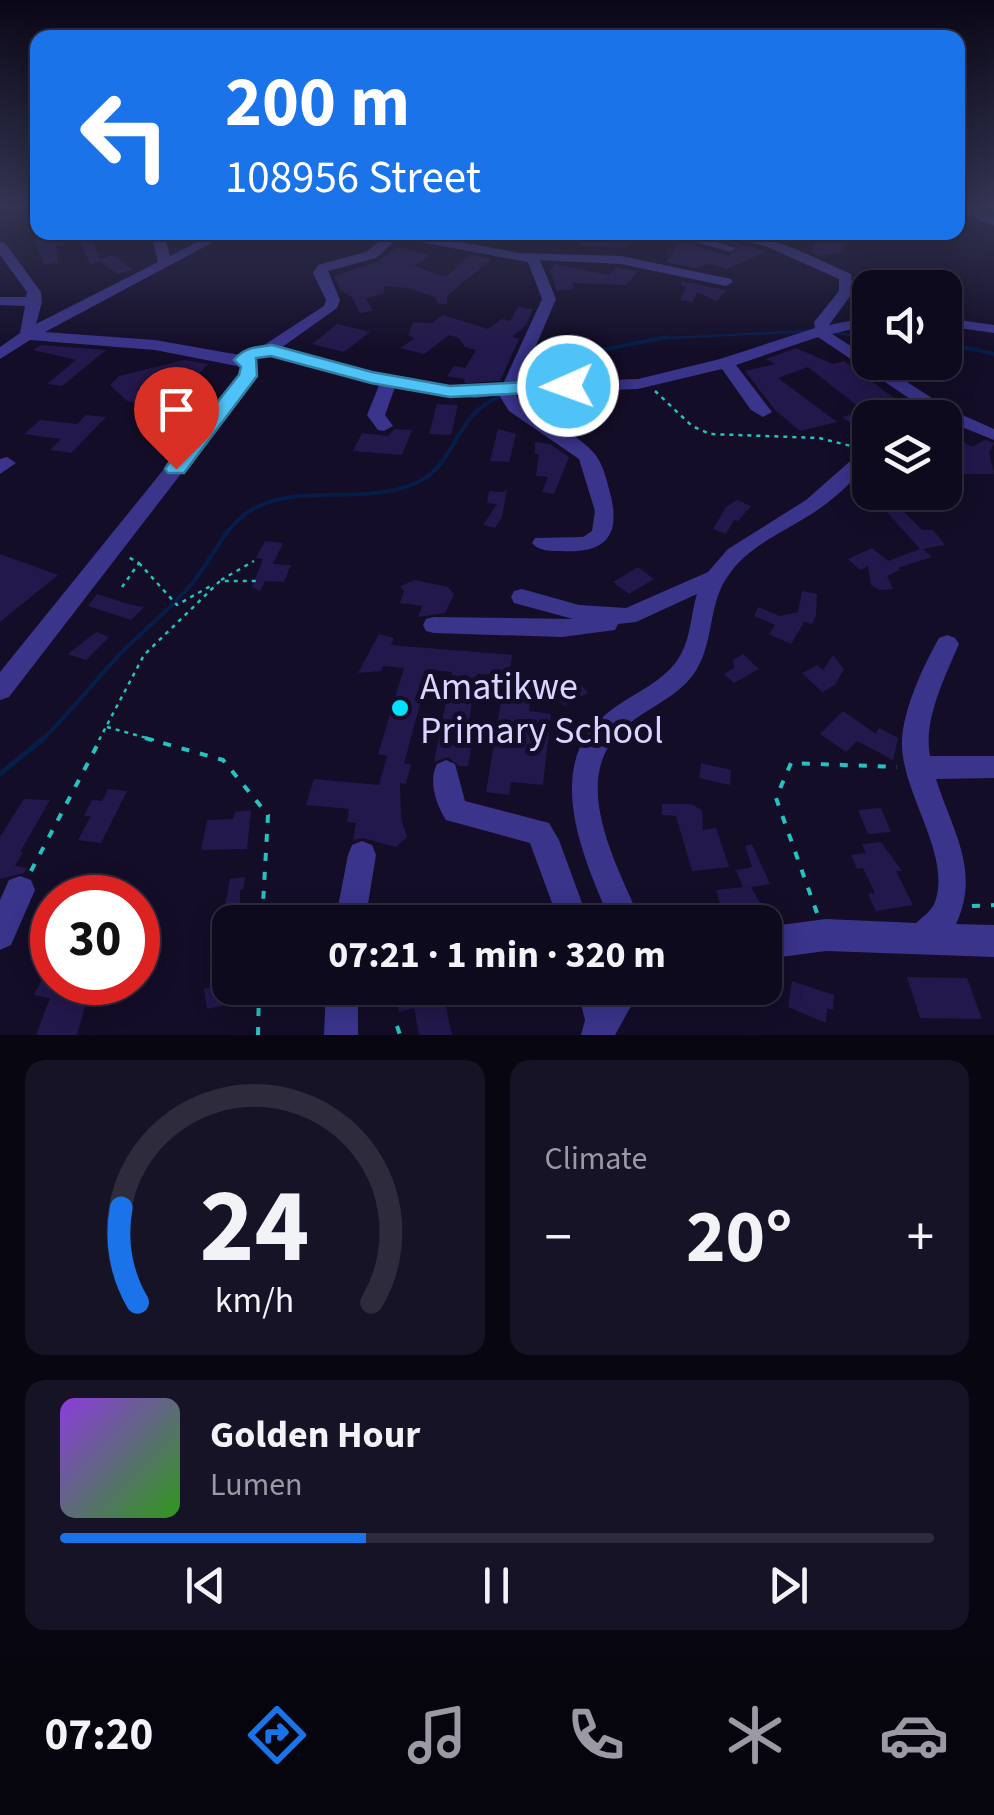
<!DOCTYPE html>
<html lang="en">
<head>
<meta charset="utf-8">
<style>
	:root { --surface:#0e0a1e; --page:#171327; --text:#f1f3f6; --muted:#9b9aa4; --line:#2e2b3c; --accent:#1a73e8 }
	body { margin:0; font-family:"Source Sans 3",sans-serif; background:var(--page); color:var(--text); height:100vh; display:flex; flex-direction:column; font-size:38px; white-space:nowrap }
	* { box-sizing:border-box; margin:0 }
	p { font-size:32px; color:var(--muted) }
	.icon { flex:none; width:55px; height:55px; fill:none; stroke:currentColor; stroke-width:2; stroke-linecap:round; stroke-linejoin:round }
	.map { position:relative; height:1035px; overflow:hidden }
	.drawer { display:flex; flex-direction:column; gap:25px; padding:25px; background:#080610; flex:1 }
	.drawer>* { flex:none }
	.guide { position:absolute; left:30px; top:30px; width:935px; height:210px; border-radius:20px; box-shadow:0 5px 25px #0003,0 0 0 2px var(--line); background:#1a73e8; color:#fff; overflow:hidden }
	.tools { position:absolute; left:852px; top:270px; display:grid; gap:20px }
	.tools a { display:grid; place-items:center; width:110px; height:110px; border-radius:20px; background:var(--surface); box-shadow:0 5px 25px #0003,0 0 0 2px var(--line); font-size:50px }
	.speed { position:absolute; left:30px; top:875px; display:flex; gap:20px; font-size:50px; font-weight:700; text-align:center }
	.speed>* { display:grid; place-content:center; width:130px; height:130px; border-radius:50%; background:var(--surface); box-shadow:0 5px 25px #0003,0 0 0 2px var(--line); line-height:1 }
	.speed .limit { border:15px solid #d22; background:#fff; color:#111 }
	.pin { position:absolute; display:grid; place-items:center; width:85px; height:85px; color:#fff; margin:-102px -42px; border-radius:50% 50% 50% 0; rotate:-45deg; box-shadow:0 0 10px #0007 }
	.pin .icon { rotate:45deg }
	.me { position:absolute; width:110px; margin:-55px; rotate:268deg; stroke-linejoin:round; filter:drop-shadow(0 0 8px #0008) }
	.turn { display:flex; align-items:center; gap:35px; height:210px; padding:0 30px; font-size:45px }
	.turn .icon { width:130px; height:130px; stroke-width:2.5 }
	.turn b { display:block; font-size:70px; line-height:85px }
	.big { font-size:75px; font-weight:700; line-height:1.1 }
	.drawer .tile { flex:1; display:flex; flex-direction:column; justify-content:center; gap:15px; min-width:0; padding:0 35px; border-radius:20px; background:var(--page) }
	.drawer .dial { align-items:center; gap:0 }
	.dial svg { height:260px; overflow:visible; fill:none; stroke:var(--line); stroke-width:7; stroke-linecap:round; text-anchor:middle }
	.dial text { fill:var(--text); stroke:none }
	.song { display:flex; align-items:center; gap:30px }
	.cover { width:120px; height:120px; border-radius:15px; background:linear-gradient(135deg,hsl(270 70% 55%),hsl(110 70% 35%)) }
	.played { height:10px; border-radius:5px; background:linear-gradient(90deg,var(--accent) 35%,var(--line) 35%) }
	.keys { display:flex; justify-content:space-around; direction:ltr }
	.heat { display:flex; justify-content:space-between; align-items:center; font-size:55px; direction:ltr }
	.drawer .tiles { flex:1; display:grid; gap:25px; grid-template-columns:1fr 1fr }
	.tile:last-child { grid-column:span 2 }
	.trip { position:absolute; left:212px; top:905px; width:570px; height:100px; border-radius:20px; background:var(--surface); box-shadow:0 5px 25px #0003,0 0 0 2px var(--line); font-weight:700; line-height:100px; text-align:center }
	.dock { display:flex; height:160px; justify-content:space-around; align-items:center; background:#06040c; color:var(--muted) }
	.dock .icon { width:70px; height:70px }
	.dock .active { color:var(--accent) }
	.dock b { font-size:45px; color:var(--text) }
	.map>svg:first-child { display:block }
</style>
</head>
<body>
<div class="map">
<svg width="994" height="1035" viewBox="0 0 994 1035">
	<rect width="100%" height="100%" fill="#130d28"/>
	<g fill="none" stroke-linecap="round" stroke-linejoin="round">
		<path stroke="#061d49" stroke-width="2.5" d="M830,332L870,338
			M649,339L811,331"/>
		<path stroke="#061d49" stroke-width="4" d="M863,337L870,338
			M945,343L994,354
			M523,382L592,352L667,337
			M42,740C71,712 96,679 124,650C146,628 170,609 190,586C212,561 223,526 253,509C303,482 366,507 418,482C458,462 453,416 500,396"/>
		<path stroke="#061d49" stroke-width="5" d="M0,774L44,738"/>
	</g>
	<path fill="#23184b" d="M40,232H56L66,244L56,246L58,262L45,265L34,241Z
		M586,232H640L625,248L580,246Z
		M817,234L850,239L840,252L821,256L811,252Z
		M90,238L101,259L113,255L133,270L118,274L101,262L90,264L79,240Z
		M680,241L729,256L739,246L726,241L768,251L727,269L708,264L695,268L666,262Z
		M398,247L430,255L414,266L446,277L470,255L491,259L447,296V304H438L435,297L407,288L385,286L383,294L366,298L373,311L360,313L352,297L340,290L334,276L377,262Z
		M555,264L609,275L616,268L638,271L626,285L573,283L574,289L557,291L550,270Z
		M682,281L725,290L729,288L716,301L697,292L693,302L680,300L686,287L680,284Z
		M518,307L533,309L526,325L512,337L519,339L500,381L465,383L464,379L447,376L454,366L465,368L476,350L465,347L459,338L449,335L424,354L400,348L415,338L408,335L413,322L432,323L443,315L488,329L502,319L510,321Z
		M337,324L370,332L344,352L312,344Z
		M41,345L106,350L62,386L47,384L76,360L33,350Z
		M796,348L833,364L844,361L894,398L873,403L880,408L870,410V424L856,427L842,417L864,411L808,367L778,378L837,422L800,431L775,410L745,371L775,364L766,359Z
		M184,360L208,364L169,407L127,401L110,385L119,376Z
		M437,404L458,405L451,435L429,434Z
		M86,415L106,417L71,453L50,450L61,439L24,434L40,420L77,424Z
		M395,429L412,430L402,455L353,451L362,433L388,436Z
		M498,429L516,434L509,462L490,461Z
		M945,430L972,447L985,440L994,443L989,452L994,474H945Z
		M535,442L550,444L569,457L554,494L542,492L548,477L536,476L539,454H535Z
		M507,488L502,517L495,528L483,525L497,504L487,503L489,491L504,492Z
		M737,500L751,506L738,521L734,520L726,534L713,529L726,507Z
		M899,507L922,530H933L945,545L923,549L932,557L898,568L900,570L887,576L893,589L880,590L871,585L868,566L860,570L848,559L872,548L888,561L920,549L886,511Z
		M265,541L283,543L273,564L291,565L284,582L265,581L270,571L260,591L252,587L263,559L256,558Z
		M0,554L58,575L0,622Z
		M638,567L654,579L629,594L613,582Z
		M415,580L448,587L454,594L445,613L418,617L422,606L400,603L404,591L400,586Z
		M802,591L817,594L816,616L812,624L804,622L791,644L769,634L775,625L754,616L758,607L780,616L798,612Z
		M97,594L128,604L144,607L131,620L88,606Z
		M96,632L109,637L86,660L68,654Z
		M379,634L394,638L391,645L512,655L510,671L498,675L477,674L469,720H476L468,766H459L448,757L434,762L452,672L429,670L404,764H411L406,784L400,783L401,818L407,837L396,847L363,838L353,840L356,823L347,822L349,809L306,805L314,779L379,785L387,756L378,754L404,668L383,666L381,671L358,673Z
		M743,654L759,669L734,683L724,674L734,668L733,660Z
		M833,655L844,669L835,685L822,692L802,673L817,665L823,670Z
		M573,675L588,693L564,706L549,687Z
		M503,689L532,692L529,711L551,714L543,785L511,782L509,795L486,792Z
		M843,711L876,734L879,728L898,738L893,760L857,741L846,752L820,734Z
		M701,763L731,770L730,785L699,778Z
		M108,789L127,791L101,843L78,840L91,816H84L92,800L102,801Z
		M24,799L50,800L20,852H23L15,866L27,868L24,873L0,879V837Z
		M662,804H691L702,810L703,830L716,828L729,867L692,871L676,816L662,815Z
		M881,808L891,832L868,834L858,810Z
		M251,810L247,849L201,850L207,820L233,819L235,812Z
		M881,842L902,871H896L913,905L876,911L868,894L875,893L863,868L857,869L851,855L866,853L862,844Z
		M752,844L770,884L751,887L760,903L721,907L716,890L743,887L736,870L752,867L745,846Z
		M245,877L243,890H240V922H222L230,879Z
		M494,908L497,922H446L445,917Z
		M52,959V982H92L77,1035H36L50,998L34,995Z
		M907,977L967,978L982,1019L920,1018Z
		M792,981L834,995L833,1010L827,1008L826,1023L788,1007Z
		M230,983V988H240V1002L207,1009L204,989Z
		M395,988H442L452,1035H419L414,1008L399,1012Z"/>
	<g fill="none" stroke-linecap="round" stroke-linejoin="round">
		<path stroke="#25c3bd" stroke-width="2.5" stroke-dasharray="4 5" stroke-linecap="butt" d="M655,391L692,426L710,434L819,438L855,447
			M139,563L177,605L214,584
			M221,580L254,561
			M122,587L139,563L128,557
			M107,727L154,740
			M99,740L144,655L220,581H258"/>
		<path stroke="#25c3bd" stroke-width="4" stroke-dasharray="8 11" stroke-linecap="butt" d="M145,738L223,760L268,815L262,922
			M31,871L101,738
			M972,906L994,905
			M817,913L776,798L791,763L897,767
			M307,988L318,995
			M307,988L319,995
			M397,1026L400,1035
			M258,1035L259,988"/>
		<path fill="#3a348b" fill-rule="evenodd" d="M958,205L994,217V225L958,213Z
			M151,232H163L170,256L216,232H232L45,332L155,340L240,355L261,347L324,306L326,300L313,273L318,265L366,252L386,236L380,232H409L519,253L621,256L731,279L733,282L726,286L621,264L540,260L556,299L520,383L638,379L720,359L815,328L814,322L839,291V279L770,248L719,232C767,232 808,255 851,274L853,292L829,325L870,317V325L832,334L870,358V362H876L949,409L994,429V440L937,417L818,337L736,365L772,412L763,417L751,410L722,369L638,389L515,393L521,404C544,419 576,433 594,453C602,462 606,477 609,489C622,534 608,554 560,551C549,551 539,551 532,543L535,538L583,537L592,531L595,511L579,459L509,411L499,395L475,398L395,387L385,415L393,426L384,431L378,430L367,415L380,383L272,355L252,360L258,366L254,379L9,697L0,700V672L240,375L242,367L155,350L30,340L0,359V347L20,333L25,306L0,305V297H26L27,292L0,255V242L5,243L41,292L42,302L36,324L158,262ZM398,238L528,262L542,299L503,384C430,398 351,366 281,348L337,308L340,300L328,271L376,258Z
			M662,232H685L736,248L730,252Z
			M945,318L994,325V333L945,326Z
			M870,448V463C854,479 838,496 819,509C789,530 749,544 728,576C707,605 715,645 693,675C674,700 643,709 621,731C568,782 619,868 641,922H611C584,859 539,763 610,711C633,693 667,681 681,654C691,636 691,613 697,594L636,622L618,624L615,630L562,637L434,633L426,631L423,625L426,619L434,617L573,619L514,603L511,597L514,591L522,589L579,605L626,608L708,572L728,549L806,500L864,449Z
			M7,457L16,463L0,474V459Z
			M947,635L955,638L959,644C945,677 923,720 930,756H994V778L936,779C952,830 981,871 956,924L994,925V957L826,951L765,959V927L826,919L916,923C924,916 933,910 936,899C950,851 900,791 902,740C904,707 923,667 939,638Z
			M446,760L455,764L465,801L549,823L559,840L589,922H559L530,843L446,820C436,804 428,781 437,764Z
			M362,841L372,845L376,855L365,922H335L348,855L352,845Z
			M20,876L31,880L35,890L11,945L0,950V900L9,880Z
			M326,988H358V1035H324Z
			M577,988H641L615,1035H581L585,1020Z"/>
	</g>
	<linearGradient id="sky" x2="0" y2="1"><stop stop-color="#0a0716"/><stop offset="0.59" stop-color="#333553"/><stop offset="1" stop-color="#333553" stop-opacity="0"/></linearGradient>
	<rect width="994" height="350" fill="url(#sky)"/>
	<path fill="#4fc3f7" stroke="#337fa1" stroke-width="2.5" d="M272,345L372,372L450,386L568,380L577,386L568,391L450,397L371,383L271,356L256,358L257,376L184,473H168L165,469L168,464L239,375L241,367L234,360C244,347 257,347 272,345Z"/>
	<circle fill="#00e0ff" stroke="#130d28" stroke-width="4" cx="400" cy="708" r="10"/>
	<g text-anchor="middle" stroke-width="10" stroke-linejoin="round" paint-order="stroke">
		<g font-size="38" fill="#dad4ff" stroke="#130d28" text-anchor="start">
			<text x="420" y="699">Amatikwe<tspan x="420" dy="44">Primary School</tspan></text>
		</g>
	</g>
</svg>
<div class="tools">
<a><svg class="icon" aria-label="sound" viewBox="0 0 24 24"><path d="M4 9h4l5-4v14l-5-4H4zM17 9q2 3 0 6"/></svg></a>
<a><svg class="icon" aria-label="layers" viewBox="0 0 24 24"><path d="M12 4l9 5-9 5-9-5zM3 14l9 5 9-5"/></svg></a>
</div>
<div class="speed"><div class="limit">30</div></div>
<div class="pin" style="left:176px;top:469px;background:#d93025"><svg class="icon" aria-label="arrive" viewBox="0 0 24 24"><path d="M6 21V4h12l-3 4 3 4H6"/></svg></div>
<svg class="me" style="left:568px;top:386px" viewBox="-20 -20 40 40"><circle r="17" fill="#4fc3f7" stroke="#fff" stroke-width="3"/><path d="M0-11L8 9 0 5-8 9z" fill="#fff"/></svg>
<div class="trip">07:21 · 1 min · 320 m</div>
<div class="guide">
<div class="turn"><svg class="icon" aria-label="left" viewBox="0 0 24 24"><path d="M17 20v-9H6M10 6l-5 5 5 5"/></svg><div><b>200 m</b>108956 Street</div></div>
</div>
</div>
<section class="drawer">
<div class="tiles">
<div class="tile dial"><svg viewBox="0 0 100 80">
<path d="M14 69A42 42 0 1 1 86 69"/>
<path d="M14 69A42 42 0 0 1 9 40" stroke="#1a73e8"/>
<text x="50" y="56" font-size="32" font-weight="700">24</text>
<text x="50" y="72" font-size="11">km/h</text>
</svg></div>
<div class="tile"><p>Climate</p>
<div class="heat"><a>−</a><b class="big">20°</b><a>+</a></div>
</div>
<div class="tile">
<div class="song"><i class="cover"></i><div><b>Golden Hour</b><p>Lumen</p></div></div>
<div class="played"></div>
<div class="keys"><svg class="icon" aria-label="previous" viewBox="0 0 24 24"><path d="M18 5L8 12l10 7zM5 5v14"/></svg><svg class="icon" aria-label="pause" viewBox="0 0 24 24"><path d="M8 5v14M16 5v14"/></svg><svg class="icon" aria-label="next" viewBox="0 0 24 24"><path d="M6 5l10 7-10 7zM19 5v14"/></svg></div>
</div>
</div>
</section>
<nav class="dock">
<b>07:20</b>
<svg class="icon active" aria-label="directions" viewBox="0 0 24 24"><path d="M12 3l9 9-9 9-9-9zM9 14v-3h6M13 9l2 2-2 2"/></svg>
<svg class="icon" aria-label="music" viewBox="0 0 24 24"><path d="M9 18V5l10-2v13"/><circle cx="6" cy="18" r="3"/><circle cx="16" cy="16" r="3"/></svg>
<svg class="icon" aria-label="phone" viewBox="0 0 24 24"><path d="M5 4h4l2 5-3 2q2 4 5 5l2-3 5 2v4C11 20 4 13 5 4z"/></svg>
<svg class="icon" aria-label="climate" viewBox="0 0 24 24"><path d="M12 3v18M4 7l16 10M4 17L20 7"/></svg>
<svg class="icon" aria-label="car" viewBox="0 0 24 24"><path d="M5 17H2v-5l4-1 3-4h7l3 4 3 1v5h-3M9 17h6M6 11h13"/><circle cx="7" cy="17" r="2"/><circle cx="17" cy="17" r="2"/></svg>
</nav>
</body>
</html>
